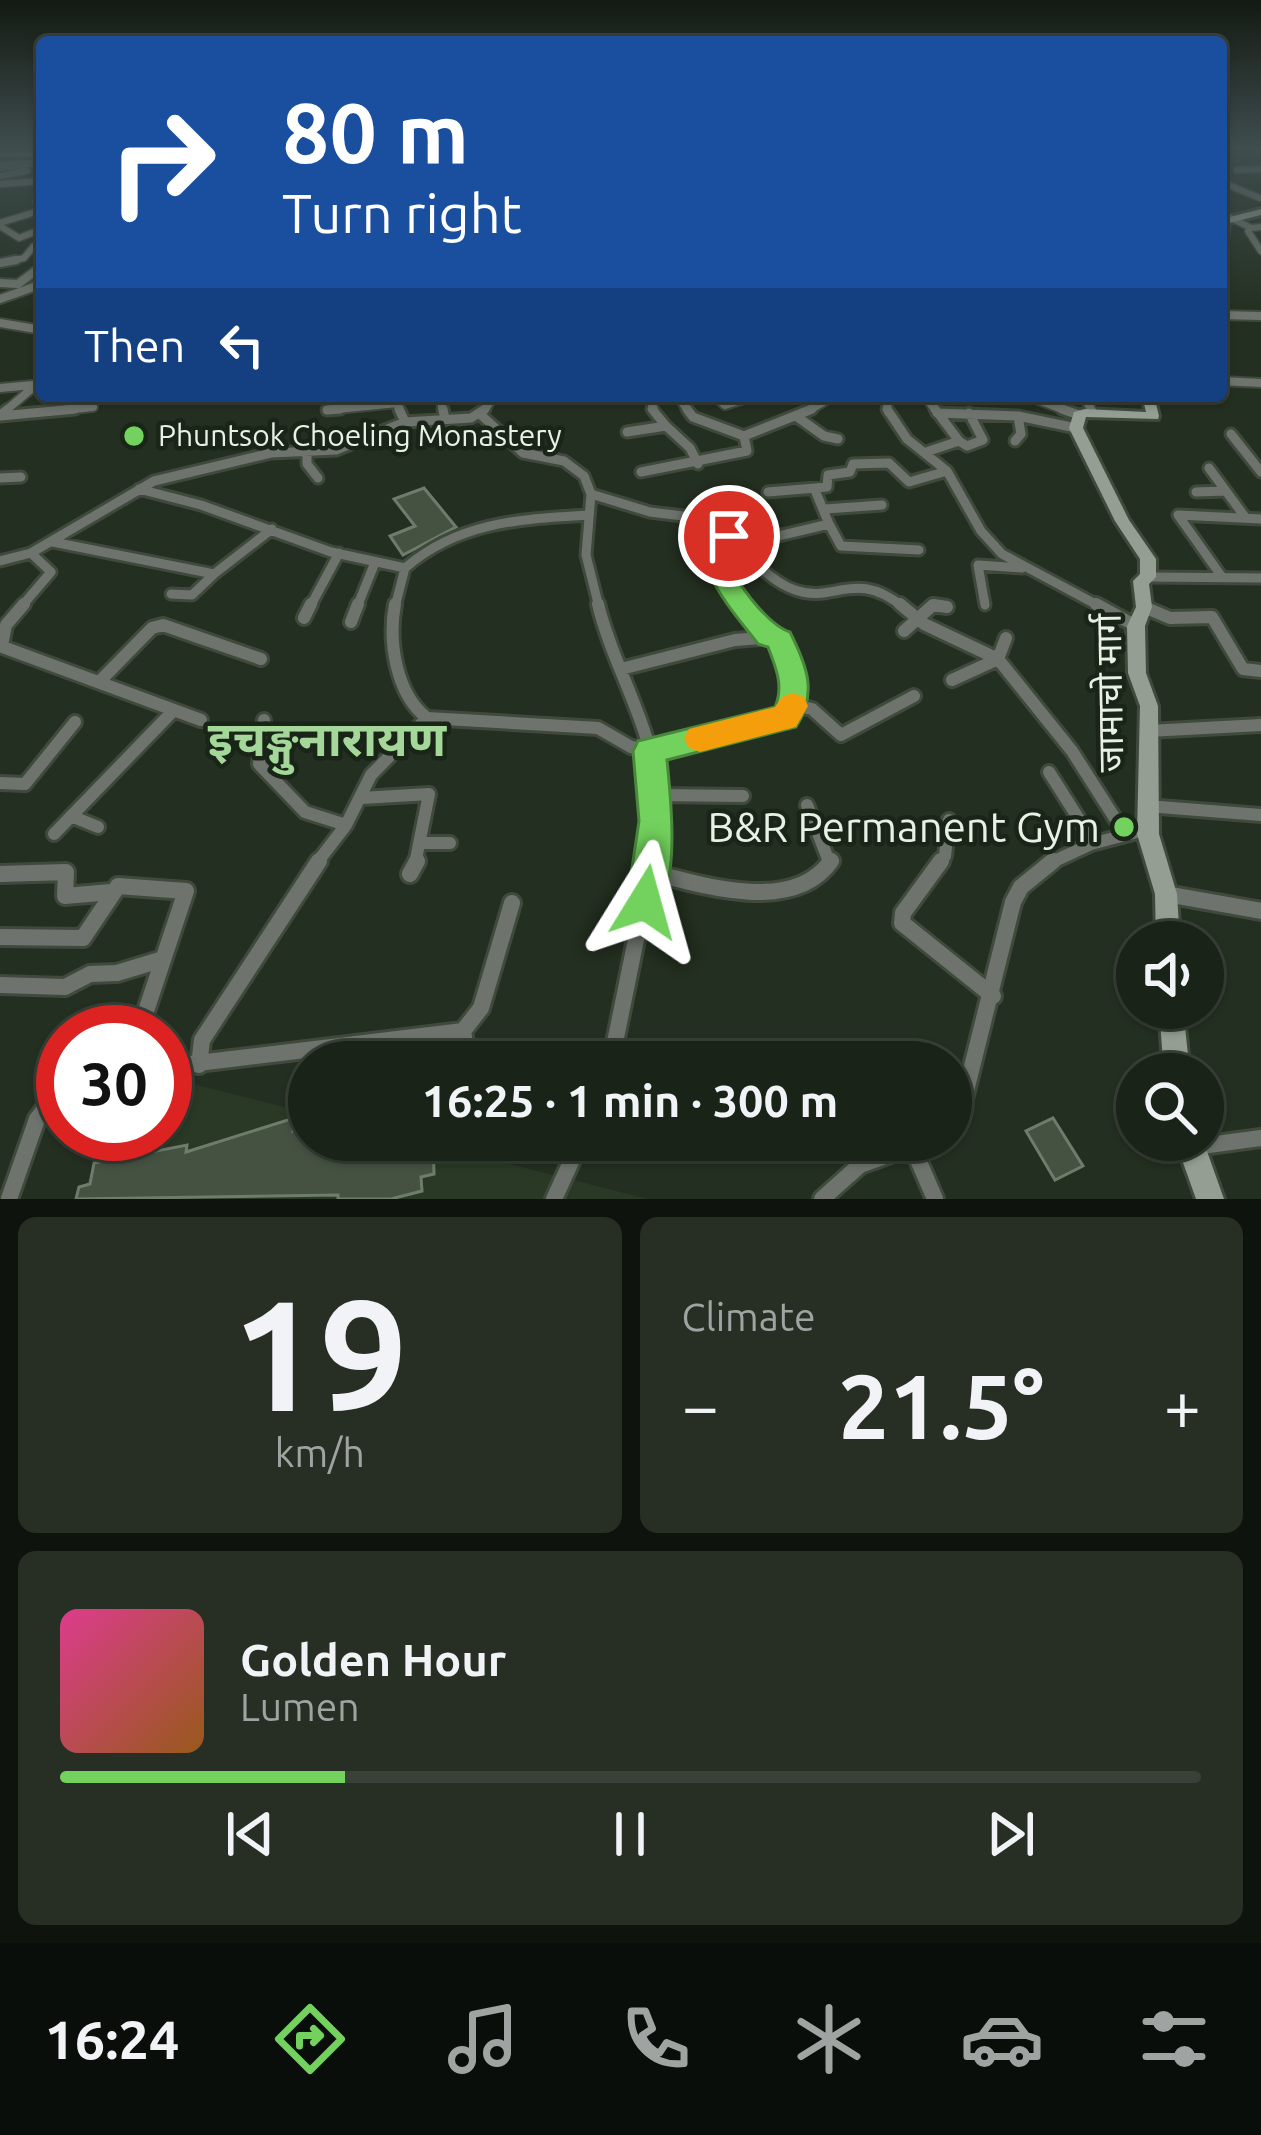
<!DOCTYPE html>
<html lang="en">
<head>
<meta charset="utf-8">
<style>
	:root { --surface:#1a2318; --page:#272f25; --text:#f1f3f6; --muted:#9fa4a2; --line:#384037; --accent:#72d25d }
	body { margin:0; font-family:Ubuntu,"Noto Sans Devanagari",sans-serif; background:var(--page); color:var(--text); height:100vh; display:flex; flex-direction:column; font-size:45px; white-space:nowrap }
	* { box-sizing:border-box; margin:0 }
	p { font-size:39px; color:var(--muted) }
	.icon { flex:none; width:66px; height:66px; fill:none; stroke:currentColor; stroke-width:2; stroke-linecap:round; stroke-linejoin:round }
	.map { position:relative; height:1199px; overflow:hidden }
	.details { display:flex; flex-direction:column; gap:18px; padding:18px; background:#0e130d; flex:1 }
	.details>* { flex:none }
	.banner { position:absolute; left:36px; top:36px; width:1191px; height:366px; border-radius:12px; box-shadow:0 3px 9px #0004,0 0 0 3px var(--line); background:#1a4fa0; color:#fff; overflow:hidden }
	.tools { position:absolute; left:1116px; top:921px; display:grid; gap:24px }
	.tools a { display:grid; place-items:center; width:108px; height:108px; border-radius:50%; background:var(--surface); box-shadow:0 3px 9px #0004,0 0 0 3px var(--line); font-size:60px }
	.speed { position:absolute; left:36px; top:1005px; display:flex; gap:24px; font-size:60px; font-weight:700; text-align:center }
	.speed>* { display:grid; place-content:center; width:156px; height:156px; border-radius:50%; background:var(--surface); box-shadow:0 3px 9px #0004,0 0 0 3px var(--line); line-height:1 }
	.speed .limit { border:18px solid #d22; background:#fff; color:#111 }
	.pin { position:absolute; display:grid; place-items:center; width:102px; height:102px; color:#fff; margin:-51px; border:6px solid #fff; border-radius:50%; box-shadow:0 3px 12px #0007 }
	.me { position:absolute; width:132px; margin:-66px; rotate:8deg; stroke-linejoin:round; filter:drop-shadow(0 0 9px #0008) }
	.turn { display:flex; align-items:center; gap:42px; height:252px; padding:0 48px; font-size:54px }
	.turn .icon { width:156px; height:156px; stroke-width:2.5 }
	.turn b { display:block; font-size:84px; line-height:102px }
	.then { display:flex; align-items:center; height:114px; padding:0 48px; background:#0003; gap:24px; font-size:45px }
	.big { font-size:90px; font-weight:700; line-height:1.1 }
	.details .card { flex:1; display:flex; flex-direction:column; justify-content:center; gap:18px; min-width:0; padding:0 42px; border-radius:18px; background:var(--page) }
	.details .dial { align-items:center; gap:0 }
	.dial b { font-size:156px; line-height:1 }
	.song { display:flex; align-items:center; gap:36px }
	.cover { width:144px; height:144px; border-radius:18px; background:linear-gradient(135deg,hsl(330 70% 55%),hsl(30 70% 35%)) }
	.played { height:12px; border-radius:6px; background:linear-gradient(90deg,var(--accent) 25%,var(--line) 25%) }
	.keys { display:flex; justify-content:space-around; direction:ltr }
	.heat { display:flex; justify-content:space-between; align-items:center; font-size:66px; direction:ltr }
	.details .tiles { flex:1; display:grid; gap:18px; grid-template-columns:1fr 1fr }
	.card:last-child { grid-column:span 2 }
	.trip { position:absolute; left:288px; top:1041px; width:684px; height:120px; border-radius:60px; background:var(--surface); box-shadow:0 3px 9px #0004,0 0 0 3px var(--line); font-weight:700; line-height:120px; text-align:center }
	.tabs { display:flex; height:192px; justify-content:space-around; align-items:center; background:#0a0e0a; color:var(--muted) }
	.tabs .icon { width:84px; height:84px }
	.tabs .current { color:var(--accent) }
	.tabs b { font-size:54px; color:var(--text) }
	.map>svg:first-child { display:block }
</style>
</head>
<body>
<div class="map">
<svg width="1261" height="1199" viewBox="0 0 1261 1199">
	<rect width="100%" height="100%" fill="#232f20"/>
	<path fill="#293925" d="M165,1077L309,1113V1140H415L648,1199H81L105,1134H165Z"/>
	<path fill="#455242" stroke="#6e7d6b" stroke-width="3" d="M424,488L456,527L403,555L390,536L415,526L394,499Z
		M294,1118L293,1131L309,1127V1140H433L434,1174L421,1177L422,1191L391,1199H338V1195L76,1199L79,1187L90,1184L94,1163L187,1145L186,1152Z
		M1053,1118L1083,1166L1055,1180L1026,1131Z"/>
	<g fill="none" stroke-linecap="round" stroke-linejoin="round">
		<defs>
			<path id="street-far4" d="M0,164L36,163L0,168
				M1237,170L1261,169
				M0,176L27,171H21
				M1221,182L1260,198
				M0,184L42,181
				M36,202L42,201
				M1221,213L1251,228L1261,227
				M0,223L42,210
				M0,226L19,238L42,229
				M1251,228L1248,231L1261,251
				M2,263L24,258L34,246H42"/>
			<path id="street-far3" d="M0,263L16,260
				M0,283L18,284L42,266
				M0,299L42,284
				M1221,315L1261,316
				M0,323L42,330
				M1221,381L1261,383
				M0,388L33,385
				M440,396L443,412
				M649,396L655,412
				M678,396L689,412
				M715,396L725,405L754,396
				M886,396L888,412
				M925,396L937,412
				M1028,396L1070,412
				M1083,396L1093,412
				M327,410L397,403L401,412
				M4,412L42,380
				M44,412L93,407
				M483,412L494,396
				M806,412L833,396"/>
			<path id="street-far2" d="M399,409L405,422
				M443,409L445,419
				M652,409L666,426
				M935,409L959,441
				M1062,409L1079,415
				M327,410L340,409
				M937,413L1018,416L1076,428
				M0,415L8,409
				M481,415L523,453L564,461L584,476L591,494L586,555L599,607
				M0,416L75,409
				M796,416L824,436L838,439
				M627,432L666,426L690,448L698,464
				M1231,434L1261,472
				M744,436L812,409
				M1015,441L1021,434L1018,416
				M926,452L959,441L967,446L983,440L969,413
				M307,453V464L318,478
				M1209,468L1245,517
				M947,471L981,531L1002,554L1101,607
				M641,472L747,451L744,436L693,417L687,409
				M0,478L21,477
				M139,489L201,505L331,552L405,568C458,522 520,519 588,515
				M768,492L827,487L828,475L850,472L853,464L889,463L909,482L947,471L907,439L887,409
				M1196,492L1226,491
				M591,494L650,512L716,520L729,536C715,565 726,584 745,607
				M825,509L882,505
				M829,524L841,546L919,550
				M729,536C745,554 771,582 795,590C834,604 855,568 903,607
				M53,542L214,574L272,529
				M740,545L829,524L815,490
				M31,553L154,481L271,453L336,450L405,422L471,418L485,409
				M0,561L31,553L51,572L21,607
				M1148,577L1261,578
				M1222,577L1178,515L1261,519
				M171,594L192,595L214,574
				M985,605L978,565L1022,568
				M310,607L339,553
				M357,607L374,565
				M395,607L405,568
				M930,607H947"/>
			<path id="street-far1" d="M395,604C388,642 396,694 427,718L598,728L631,747L649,750L785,718C800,689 794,662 774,637L735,640L621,669
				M598,604C613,668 655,729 657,797C657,819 653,842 652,864
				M743,604L768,636
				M900,604L924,624L998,659L1072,751L1125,834
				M1096,604L1136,626
				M1144,607L1170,618L1212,617L1243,669L1261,671
				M304,618L311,604
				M351,622L358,604
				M904,631L933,605L947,607
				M2,645L6,625L24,604
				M0,646L201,720
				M952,680L998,659L1006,638
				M99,682L152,628L163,625L261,659
				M794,705L812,709L841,735L914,696
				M264,720L259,764L305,812L346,825
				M1148,731L1261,725
				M1049,772L1094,843
				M0,783L25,784L75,722
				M657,795L743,796
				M361,798L429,794L415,864
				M807,805L830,864
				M1147,806L1261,815
				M71,816L98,827
				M54,834L174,710
				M423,843H450
				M316,864L346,825L371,775L427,718
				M939,864L945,856L949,820
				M1048,864L1091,844L1148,829"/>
			<path id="street" d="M941,861L903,913L902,923L993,996
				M651,872C704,886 794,914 831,861
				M0,874L66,872L65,896L111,892
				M410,874L417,861
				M1166,894L1261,911
				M0,937L83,938L118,886L186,891L139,1032
				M0,985L65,987L90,974L117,973L160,960
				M463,1031L481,1008L512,903
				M611,1062L652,861
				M199,1065L202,1040L319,861
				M165,1067L463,1031L468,1062
				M951,1130L957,1127L1013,902L1021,887L1053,861
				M1194,1147L1261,1138
				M913,1148L935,1199
				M9,1199L37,1119L63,1085
				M554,1199L581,1140
				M822,1199L860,1165L930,1140"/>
			<path id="secondary" d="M0,152L42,153V157L0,156Z
				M1261,209V215L1229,223L1226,246L1221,249L1222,219Z
				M1142,396H1154L1159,416L1158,419L1086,417L1083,428L1129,520L1156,559V577L1149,584L1152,607L1145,626L1146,673L1158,706L1159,834L1177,894L1180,942H1156L1155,894L1137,834L1140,706L1128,673L1127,626L1136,607L1133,581L1140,574V559L1115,521L1069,428L1074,412L1085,409L1146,412Z
				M1159,1008H1183L1190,1074H1164Z
				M1175,1140H1203L1224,1199H1196Z"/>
		</defs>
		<use href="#street-far4" stroke="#3f4a3c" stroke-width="9"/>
		<use href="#street-far3" stroke="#3f4a3c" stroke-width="12"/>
		<use href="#street-far2" stroke="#3f4a3c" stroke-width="15"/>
		<use href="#street-far1" stroke="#3f4a3c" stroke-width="18"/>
		<use href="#street" stroke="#3f4a3c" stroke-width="22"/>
		<use href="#secondary" stroke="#3f4a3c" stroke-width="6"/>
		<use href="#street-far4" stroke="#6e746d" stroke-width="6"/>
		<use href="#street-far3" stroke="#6e746d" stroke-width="8"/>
		<use href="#street-far2" stroke="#6e746d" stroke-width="9"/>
		<use href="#street-far1" stroke="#6e746d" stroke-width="12"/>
		<use href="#street" stroke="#6e746d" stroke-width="16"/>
		<use href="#secondary" fill="#949e92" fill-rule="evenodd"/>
	</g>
	<linearGradient id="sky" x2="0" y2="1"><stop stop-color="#131a12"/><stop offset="0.47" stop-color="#3f4d4e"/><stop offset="1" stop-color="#3f4d4e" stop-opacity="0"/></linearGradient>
	<rect width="1261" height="315" fill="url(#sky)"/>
	<path fill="#72d25d" stroke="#4a883c" stroke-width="3" d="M729,528L742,536C735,548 729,561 735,574C744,593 771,626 790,632C807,666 818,693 796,727L667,760C672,810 678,868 659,916L645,921L632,916L627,902L639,821L633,751L638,741L775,707C784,686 776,668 768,647L758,644C739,618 671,548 729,528Z"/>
	<path fill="#f59e0b" d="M793,693L804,697L808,706L796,727L700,752L689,748L684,738L689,729L775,707L782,697Z"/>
	<g fill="#72d25d" stroke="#192517" stroke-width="4.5">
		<circle cx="134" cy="436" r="12"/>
		<circle cx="1124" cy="827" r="12"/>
	</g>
	<g text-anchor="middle" stroke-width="9" stroke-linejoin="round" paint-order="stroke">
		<g font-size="30" fill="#e9f1e7" stroke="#192517" text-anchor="start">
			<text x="158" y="446">Phuntsok Choeling Monastery</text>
		</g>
		<g font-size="36" fill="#e9f1e7" stroke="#192517">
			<text transform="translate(1109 693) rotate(-91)" y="13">जामाचो मार्ग</text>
		</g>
		<g font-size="42" fill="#e9f1e7" stroke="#192517" text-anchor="end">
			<text x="1100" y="842">B&amp;R Permanent Gym</text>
		</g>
		<g font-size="48" font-weight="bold" fill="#a4d799" stroke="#192517">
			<text x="327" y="756">इचङ्गुनारायण</text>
		</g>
	</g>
</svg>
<div class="tools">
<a><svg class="icon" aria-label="sound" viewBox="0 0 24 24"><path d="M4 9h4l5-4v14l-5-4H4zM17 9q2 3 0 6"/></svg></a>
<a><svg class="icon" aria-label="search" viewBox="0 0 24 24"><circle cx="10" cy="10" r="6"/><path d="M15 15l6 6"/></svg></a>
</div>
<div class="speed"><div class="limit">30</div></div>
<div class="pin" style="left:729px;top:536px;background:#d93025"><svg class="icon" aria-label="arrive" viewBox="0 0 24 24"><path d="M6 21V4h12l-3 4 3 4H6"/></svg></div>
<svg class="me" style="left:645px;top:902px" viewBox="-20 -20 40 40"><path d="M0-17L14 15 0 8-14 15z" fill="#72d25d" stroke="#fff" stroke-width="4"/></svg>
<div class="trip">16:25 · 1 min · 300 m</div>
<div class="banner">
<div class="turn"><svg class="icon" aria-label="right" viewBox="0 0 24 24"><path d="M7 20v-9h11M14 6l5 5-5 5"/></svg><div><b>80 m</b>Turn right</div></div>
<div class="then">Then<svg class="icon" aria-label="left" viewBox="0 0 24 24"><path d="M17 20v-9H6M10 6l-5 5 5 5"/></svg></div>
</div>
</div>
<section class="details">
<div class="tiles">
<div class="card dial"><b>19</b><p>km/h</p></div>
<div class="card"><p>Climate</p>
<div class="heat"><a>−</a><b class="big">21.5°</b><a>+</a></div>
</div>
<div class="card">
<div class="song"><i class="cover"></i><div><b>Golden Hour</b><p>Lumen</p></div></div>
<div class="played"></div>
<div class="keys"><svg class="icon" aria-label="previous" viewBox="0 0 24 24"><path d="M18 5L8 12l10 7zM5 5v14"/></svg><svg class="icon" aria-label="pause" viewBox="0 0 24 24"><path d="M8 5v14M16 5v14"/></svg><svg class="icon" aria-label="next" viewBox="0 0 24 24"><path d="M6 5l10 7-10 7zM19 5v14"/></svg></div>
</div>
</div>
</section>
<nav class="tabs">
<b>16:24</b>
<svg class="icon current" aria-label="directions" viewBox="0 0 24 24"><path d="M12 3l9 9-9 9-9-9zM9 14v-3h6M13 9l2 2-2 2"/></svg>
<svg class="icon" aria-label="music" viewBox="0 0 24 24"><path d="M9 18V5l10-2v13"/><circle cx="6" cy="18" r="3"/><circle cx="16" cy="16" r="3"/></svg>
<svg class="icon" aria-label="phone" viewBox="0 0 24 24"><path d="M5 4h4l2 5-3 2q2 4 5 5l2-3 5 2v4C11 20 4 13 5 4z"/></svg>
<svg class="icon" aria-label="climate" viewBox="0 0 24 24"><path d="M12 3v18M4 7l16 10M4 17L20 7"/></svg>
<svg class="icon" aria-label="car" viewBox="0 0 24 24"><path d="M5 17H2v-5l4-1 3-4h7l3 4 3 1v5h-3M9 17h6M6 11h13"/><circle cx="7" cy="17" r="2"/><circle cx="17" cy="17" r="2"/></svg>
<svg class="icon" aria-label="filters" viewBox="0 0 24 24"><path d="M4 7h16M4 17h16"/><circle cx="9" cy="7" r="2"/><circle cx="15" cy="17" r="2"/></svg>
</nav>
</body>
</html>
